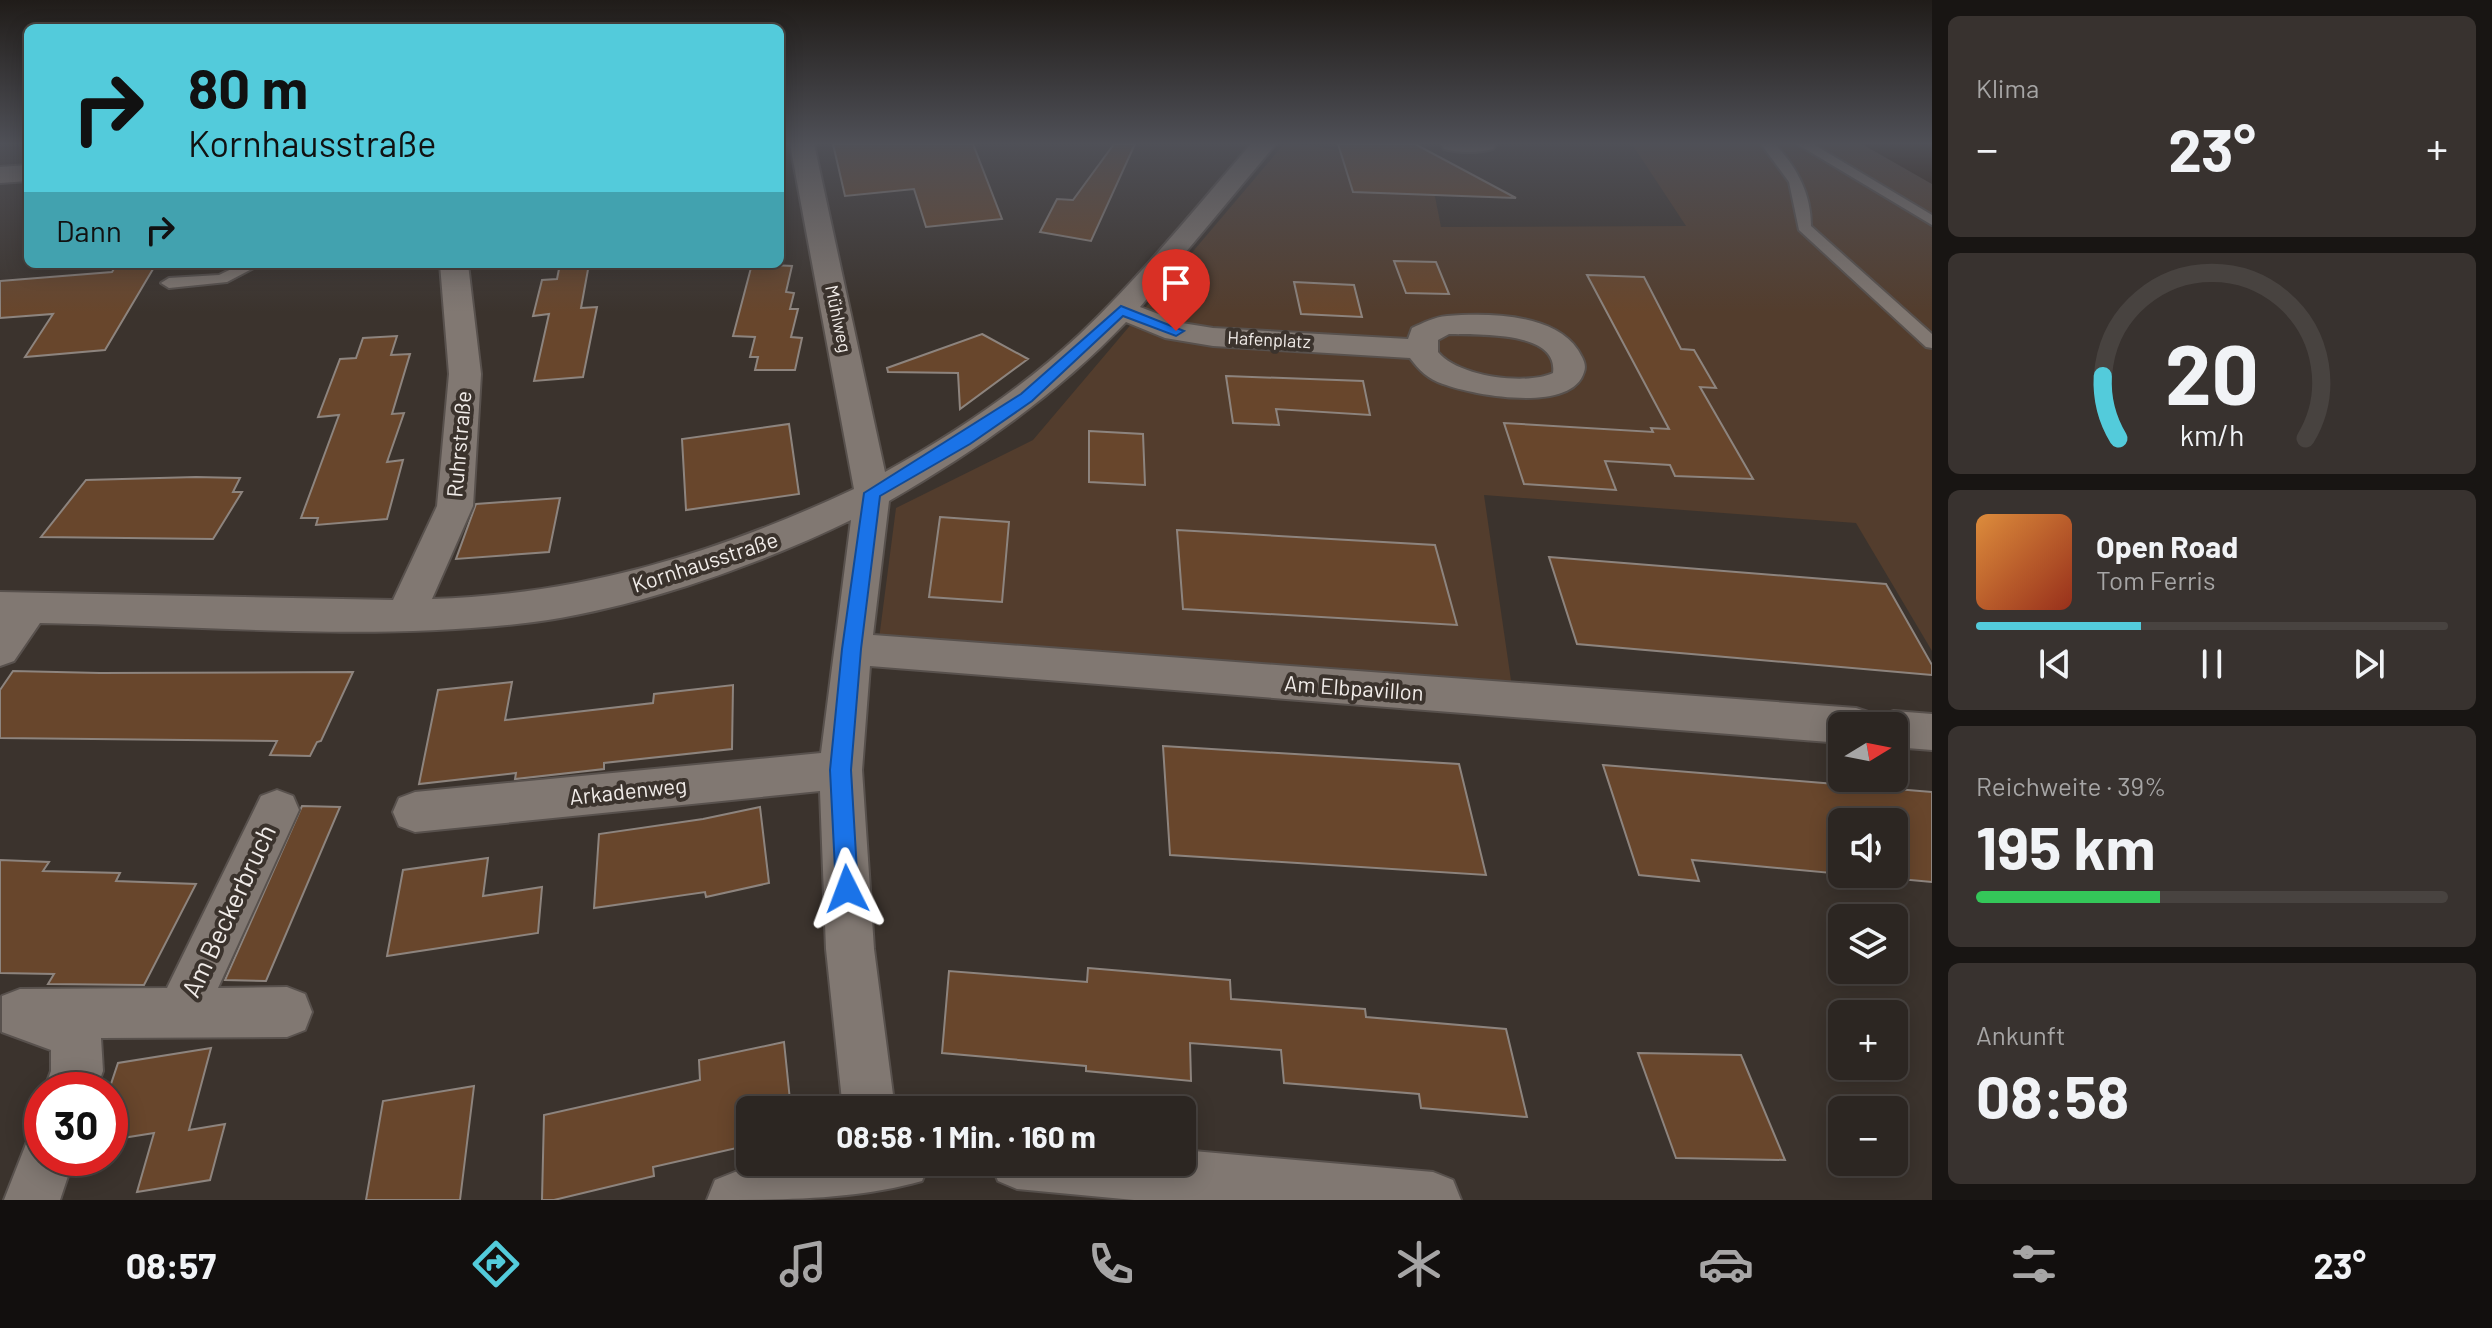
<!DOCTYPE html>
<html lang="de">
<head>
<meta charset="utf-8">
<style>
	:root { --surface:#2c2622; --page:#38322f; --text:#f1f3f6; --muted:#a6a5a5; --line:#484340; --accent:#53cbdb }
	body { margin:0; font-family:Barlow,sans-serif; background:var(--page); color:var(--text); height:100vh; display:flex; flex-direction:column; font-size:30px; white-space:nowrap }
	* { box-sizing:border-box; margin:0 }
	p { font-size:26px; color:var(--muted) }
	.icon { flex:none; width:44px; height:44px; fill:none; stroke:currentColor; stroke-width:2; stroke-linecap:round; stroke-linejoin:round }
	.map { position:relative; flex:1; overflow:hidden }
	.side { display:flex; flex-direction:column; gap:16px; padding:16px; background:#181513; width:560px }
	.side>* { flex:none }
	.banner { position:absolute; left:24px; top:24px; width:760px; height:244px; border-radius:12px; box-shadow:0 4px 20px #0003,0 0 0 2px var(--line); background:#53cbdb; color:#111; overflow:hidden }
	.needle { width:52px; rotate:80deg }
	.buttons { position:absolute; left:1828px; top:712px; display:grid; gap:16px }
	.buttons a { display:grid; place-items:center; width:80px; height:80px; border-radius:12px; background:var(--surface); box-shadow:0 4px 20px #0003,0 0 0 2px var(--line); font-size:40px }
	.speed { position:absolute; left:24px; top:1072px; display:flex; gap:16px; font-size:40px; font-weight:700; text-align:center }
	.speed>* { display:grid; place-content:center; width:104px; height:104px; border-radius:50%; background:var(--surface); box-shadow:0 4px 20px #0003,0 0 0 2px var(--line); line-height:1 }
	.speed .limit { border:12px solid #d22; background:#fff; color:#111 }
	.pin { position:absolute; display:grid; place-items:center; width:68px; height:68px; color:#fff; margin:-82px -34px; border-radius:50% 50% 50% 0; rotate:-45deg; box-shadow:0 0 8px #0007 }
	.pin .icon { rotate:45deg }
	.me { position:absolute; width:88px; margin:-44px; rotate:357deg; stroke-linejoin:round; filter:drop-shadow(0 0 6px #0008) }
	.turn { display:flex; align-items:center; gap:28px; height:168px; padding:0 32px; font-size:36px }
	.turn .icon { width:104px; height:104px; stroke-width:2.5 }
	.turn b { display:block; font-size:56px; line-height:68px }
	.then { display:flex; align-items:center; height:76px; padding:0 32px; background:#0003; gap:16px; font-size:30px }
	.big { font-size:60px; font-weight:700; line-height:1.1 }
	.side .widget { flex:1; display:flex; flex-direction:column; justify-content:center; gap:12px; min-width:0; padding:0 28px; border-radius:12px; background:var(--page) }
	.side .dial { align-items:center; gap:0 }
	.dial svg { height:208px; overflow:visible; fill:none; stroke:var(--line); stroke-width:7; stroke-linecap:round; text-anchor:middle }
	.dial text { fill:var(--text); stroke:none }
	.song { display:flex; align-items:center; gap:24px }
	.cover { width:96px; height:96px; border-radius:12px; background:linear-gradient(135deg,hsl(30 70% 55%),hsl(10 70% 35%)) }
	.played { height:8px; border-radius:4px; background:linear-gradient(90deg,var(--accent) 35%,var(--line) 35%) }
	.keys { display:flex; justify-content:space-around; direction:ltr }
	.heat { display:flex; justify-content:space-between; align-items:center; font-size:44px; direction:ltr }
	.charge { height:12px; border-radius:6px; background:linear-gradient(90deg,#34c759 39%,var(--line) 0) }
	.trip { position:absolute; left:736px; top:1096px; width:460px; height:80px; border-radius:12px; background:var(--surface); box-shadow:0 4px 20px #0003,0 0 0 2px var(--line); font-weight:700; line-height:80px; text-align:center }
	.menu { display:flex; height:128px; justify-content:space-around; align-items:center; background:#120f0e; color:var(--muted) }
	.menu .icon { width:56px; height:56px }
	.menu .on { color:var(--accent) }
	.menu b { font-size:36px; color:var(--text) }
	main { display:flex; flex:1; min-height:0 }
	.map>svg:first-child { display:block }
</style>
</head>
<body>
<main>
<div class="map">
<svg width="1932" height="1200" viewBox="0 0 1932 1200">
	<rect width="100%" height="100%" fill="#3b332d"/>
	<path fill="#533d2d" d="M1284,144H1300L1429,166L1441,227L1686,226L1632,144H1862L1932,184V651L1856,523L1484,495L1515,708L876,662L896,508L1033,440Z"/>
	<path fill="#2b1402" d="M1862,144H1932V184Z"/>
	<path fill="#68462c" stroke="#8d847e" stroke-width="2" d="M833,144H973L1002,219L926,227L914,189L845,196Z
		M1114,144H1135L1091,241L1040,232L1057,199L1073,200Z
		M1338,144H1415L1516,198L1353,192Z
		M1394,261L1436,262L1449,294L1406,293Z
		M117,264H156L105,350L25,357L53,314L0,318V281L112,272Z
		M560,264H589L581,308L597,307L583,377L534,381L549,314L533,316L542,280L557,279Z
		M752,264L792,266L786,292L794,293L790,309H798L791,337L802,338L795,370H755L758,357H750L755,337L733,336Z
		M1587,275L1644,277L1681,349L1694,350L1716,388L1700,387L1753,479L1675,476L1670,465L1605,461L1616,490L1524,484L1504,423L1653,432L1651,428L1669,429Z
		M1294,282L1354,285L1362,317L1301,314Z
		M982,334L1028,359L960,409L958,373L888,372L887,368Z
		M397,336L391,355L410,354L392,414L404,413L387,462L403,460L387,519L316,525L318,518H301L339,415L318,417L340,359L356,358L363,338Z
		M1226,376L1363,381L1370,415L1276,409L1279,425L1233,423Z
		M789,424L799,494L686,510L682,439Z
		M1089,431L1143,434L1145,485L1089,482Z
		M196,477L240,478L233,492H242L213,539L41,537L86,480Z
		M560,498L549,552L456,559L476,504Z
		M940,517L1009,522L1002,602L929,597Z
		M1177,530L1435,545L1457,625L1183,609Z
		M1549,557L1886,584L1932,665V675L1577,644Z
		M13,671L100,673L353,672L321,741L317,742L310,756L270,755L277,741L0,738V690Z
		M512,682L505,720L653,703L654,694L733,685L732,749L604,763V769L515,779L516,773L419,784L438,690Z
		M1163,746L1459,764L1486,875L1170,855Z
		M1603,765L1932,792V882L1846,874H1894V822H1842V874L1692,860L1699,881L1639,875Z
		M302,806L340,807L266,981L225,980Z
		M760,807L769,883L706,897L705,892L594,908L599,834L703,819Z
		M488,858L483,896L542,887L538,933L387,956L403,870Z
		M0,860L49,862L43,871L120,873L116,881L196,884L144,985L48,984L54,974L0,973Z
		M1088,968L1230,980L1231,999L1365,1009L1366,1017L1506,1029L1527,1117L1421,1108L1419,1094L1284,1083L1281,1050L1190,1043L1191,1081L1086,1071V1066L942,1053L949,971L1087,982Z
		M784,1042L791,1110H750V1145L653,1167L654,1176L554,1200H542L544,1115L700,1080L699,1060Z
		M211,1048L189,1130L225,1124L210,1180L137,1192L154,1133L110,1140V1087L118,1063Z
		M1638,1053L1741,1055L1785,1160L1676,1158Z
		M474,1086L460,1200H366L383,1101Z"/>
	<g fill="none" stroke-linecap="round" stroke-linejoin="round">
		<defs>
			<path id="lane" d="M1761,144H1775C1797,168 1811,193 1811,226L1932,334V348L1926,347L1799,230L1789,182Z
				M1797,144H1813L1932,215V225Z
				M242,264H261L227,282L169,288L161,283L169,278L219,275Z"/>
			<path id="street" d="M790,144H814L885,472C954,434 1021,389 1079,335C1141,276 1195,209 1251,144H1276L1140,307L1182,323L1213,328L1408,339L1412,328C1423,323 1434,317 1447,316C1487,313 1553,313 1578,350C1582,357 1587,364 1584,372C1572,414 1472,395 1443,384C1428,379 1419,370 1410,358L1213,346L1165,338L1126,322C1056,395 976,451 889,501L873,635L1856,708L1871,713L1876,724L1879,716L1894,711L1932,714V750L1894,747V726H1842V743L870,666L862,770L874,949L895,1110H843L826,949L820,791L415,832L399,826L393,812L399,798L415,792L821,753L851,520C755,567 624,613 517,624C359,641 199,625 40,623L14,661L0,666V592L393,600L437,506L449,374L440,264H468L481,374L473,506L432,599C581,595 720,552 854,489ZM1449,334C1476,335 1559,330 1553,373C1525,386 1457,376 1438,352V340Z
				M1441,144H1496L1493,149C1478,153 1459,153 1444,149Z
				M28,165V181L0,183V167Z
				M277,790L293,796L299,810L218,988L287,987L305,994L312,1012L305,1030L287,1037L101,1038L103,1071L96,1090H44L51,1071V1050L2,1032V996L20,989L167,988L261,796Z
				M42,1133V1158H74L60,1200H4L28,1139Z
				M1182,1150L1433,1172L1453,1180L1461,1200H1134L1017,1189L998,1181L990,1162H1182Z
				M781,1162H930L922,1181C855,1200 779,1200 707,1200L715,1180L735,1172Z"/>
		</defs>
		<use href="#lane" stroke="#58514d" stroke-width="4"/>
		<use href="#street" stroke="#58514d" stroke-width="4"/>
		<use href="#lane" fill="#817872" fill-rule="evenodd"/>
		<use href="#street" fill="#817872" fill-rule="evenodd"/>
	</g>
	<linearGradient id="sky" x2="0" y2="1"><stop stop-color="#201c19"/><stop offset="0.46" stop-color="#4f5057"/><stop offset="1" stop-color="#4f5057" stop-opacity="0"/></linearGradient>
	<rect width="1932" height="312" fill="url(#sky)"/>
	<path fill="#1a73e8" stroke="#114b97" stroke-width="2" d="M1121,306L1184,331L1176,336L1123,316L1032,401L970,444L880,496L861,649L851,770L858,889L855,897L847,900L839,897L836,889L830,770L842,649L864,493L1021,394Z"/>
	<g text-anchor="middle" stroke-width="8" stroke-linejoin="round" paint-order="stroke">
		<g font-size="18" fill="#f1ece9" stroke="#3b332d">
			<text transform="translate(838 319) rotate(78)" y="6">Mühlweg</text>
			<text transform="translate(1269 340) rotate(3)" y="6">Hafenplatz</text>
		</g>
		<g font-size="22" fill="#f1ece9" stroke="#3b332d">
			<text transform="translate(459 444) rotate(-85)" y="8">Ruhrstraße</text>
			<text transform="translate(705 562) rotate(-18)" y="8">Kornhausstraße</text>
			<text transform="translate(1354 688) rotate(4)" y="8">Am Elbpavillon</text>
			<text transform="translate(628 791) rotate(-6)" y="8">Arkadenweg</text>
		</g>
		<g font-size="26" fill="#f1ece9" stroke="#3b332d">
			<text transform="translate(229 911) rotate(-65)" y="9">Am Beckerbruch</text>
		</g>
	</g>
</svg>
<div class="buttons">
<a><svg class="needle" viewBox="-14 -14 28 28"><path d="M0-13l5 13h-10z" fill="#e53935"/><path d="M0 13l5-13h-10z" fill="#a6a5a5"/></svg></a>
<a><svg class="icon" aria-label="sound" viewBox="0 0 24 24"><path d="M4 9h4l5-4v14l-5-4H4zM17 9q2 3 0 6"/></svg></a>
<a><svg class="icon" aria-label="layers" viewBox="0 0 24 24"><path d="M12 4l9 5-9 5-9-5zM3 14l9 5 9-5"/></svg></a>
<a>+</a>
<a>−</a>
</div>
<div class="speed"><div class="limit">30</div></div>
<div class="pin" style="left:1176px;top:331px;background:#d93025"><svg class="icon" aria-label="arrive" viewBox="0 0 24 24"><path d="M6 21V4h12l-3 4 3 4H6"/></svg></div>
<svg class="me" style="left:847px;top:889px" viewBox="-20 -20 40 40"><path d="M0-17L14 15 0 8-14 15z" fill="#1a73e8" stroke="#fff" stroke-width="4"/></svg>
<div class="trip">08:58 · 1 Min. · 160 m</div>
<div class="banner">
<div class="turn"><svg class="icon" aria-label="right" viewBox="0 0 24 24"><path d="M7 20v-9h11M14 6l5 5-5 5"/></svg><div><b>80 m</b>Kornhausstraße</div></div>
<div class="then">Dann<svg class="icon" aria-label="right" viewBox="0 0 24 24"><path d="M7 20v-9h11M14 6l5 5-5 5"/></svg></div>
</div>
</div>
<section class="side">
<div class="widget"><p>Klima</p>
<div class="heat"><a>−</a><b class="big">23°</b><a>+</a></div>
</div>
<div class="widget dial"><svg viewBox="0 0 100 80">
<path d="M14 69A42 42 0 1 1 86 69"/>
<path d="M14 69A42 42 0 0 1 8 45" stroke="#53cbdb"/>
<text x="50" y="56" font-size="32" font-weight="700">20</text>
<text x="50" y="72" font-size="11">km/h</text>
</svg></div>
<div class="widget">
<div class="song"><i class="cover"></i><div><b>Open Road</b><p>Tom Ferris</p></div></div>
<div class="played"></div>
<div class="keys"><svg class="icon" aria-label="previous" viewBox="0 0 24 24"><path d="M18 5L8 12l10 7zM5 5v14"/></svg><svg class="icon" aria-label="pause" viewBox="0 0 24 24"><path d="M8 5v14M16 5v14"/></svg><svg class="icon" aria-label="next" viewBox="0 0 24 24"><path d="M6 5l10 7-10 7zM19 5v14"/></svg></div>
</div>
<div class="widget"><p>Reichweite · 39%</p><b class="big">195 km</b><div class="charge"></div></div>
<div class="widget"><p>Ankunft</p><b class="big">08:58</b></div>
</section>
</main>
<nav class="menu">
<b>08:57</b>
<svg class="icon on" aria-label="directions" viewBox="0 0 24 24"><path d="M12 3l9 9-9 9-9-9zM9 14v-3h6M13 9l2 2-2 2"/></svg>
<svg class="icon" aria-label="music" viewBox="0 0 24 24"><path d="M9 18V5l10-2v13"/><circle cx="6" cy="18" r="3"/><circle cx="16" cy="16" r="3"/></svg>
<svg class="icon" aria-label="phone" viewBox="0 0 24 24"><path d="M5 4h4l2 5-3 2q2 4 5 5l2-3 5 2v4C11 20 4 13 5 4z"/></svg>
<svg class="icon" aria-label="climate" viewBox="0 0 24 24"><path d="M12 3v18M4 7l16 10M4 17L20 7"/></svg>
<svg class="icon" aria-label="car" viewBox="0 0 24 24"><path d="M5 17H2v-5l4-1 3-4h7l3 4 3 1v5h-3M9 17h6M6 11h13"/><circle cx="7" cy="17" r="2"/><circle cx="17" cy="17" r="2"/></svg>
<svg class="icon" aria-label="filters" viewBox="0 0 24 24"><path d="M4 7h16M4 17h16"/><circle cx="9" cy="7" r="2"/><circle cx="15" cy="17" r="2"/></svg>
<b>23°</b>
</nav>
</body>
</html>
